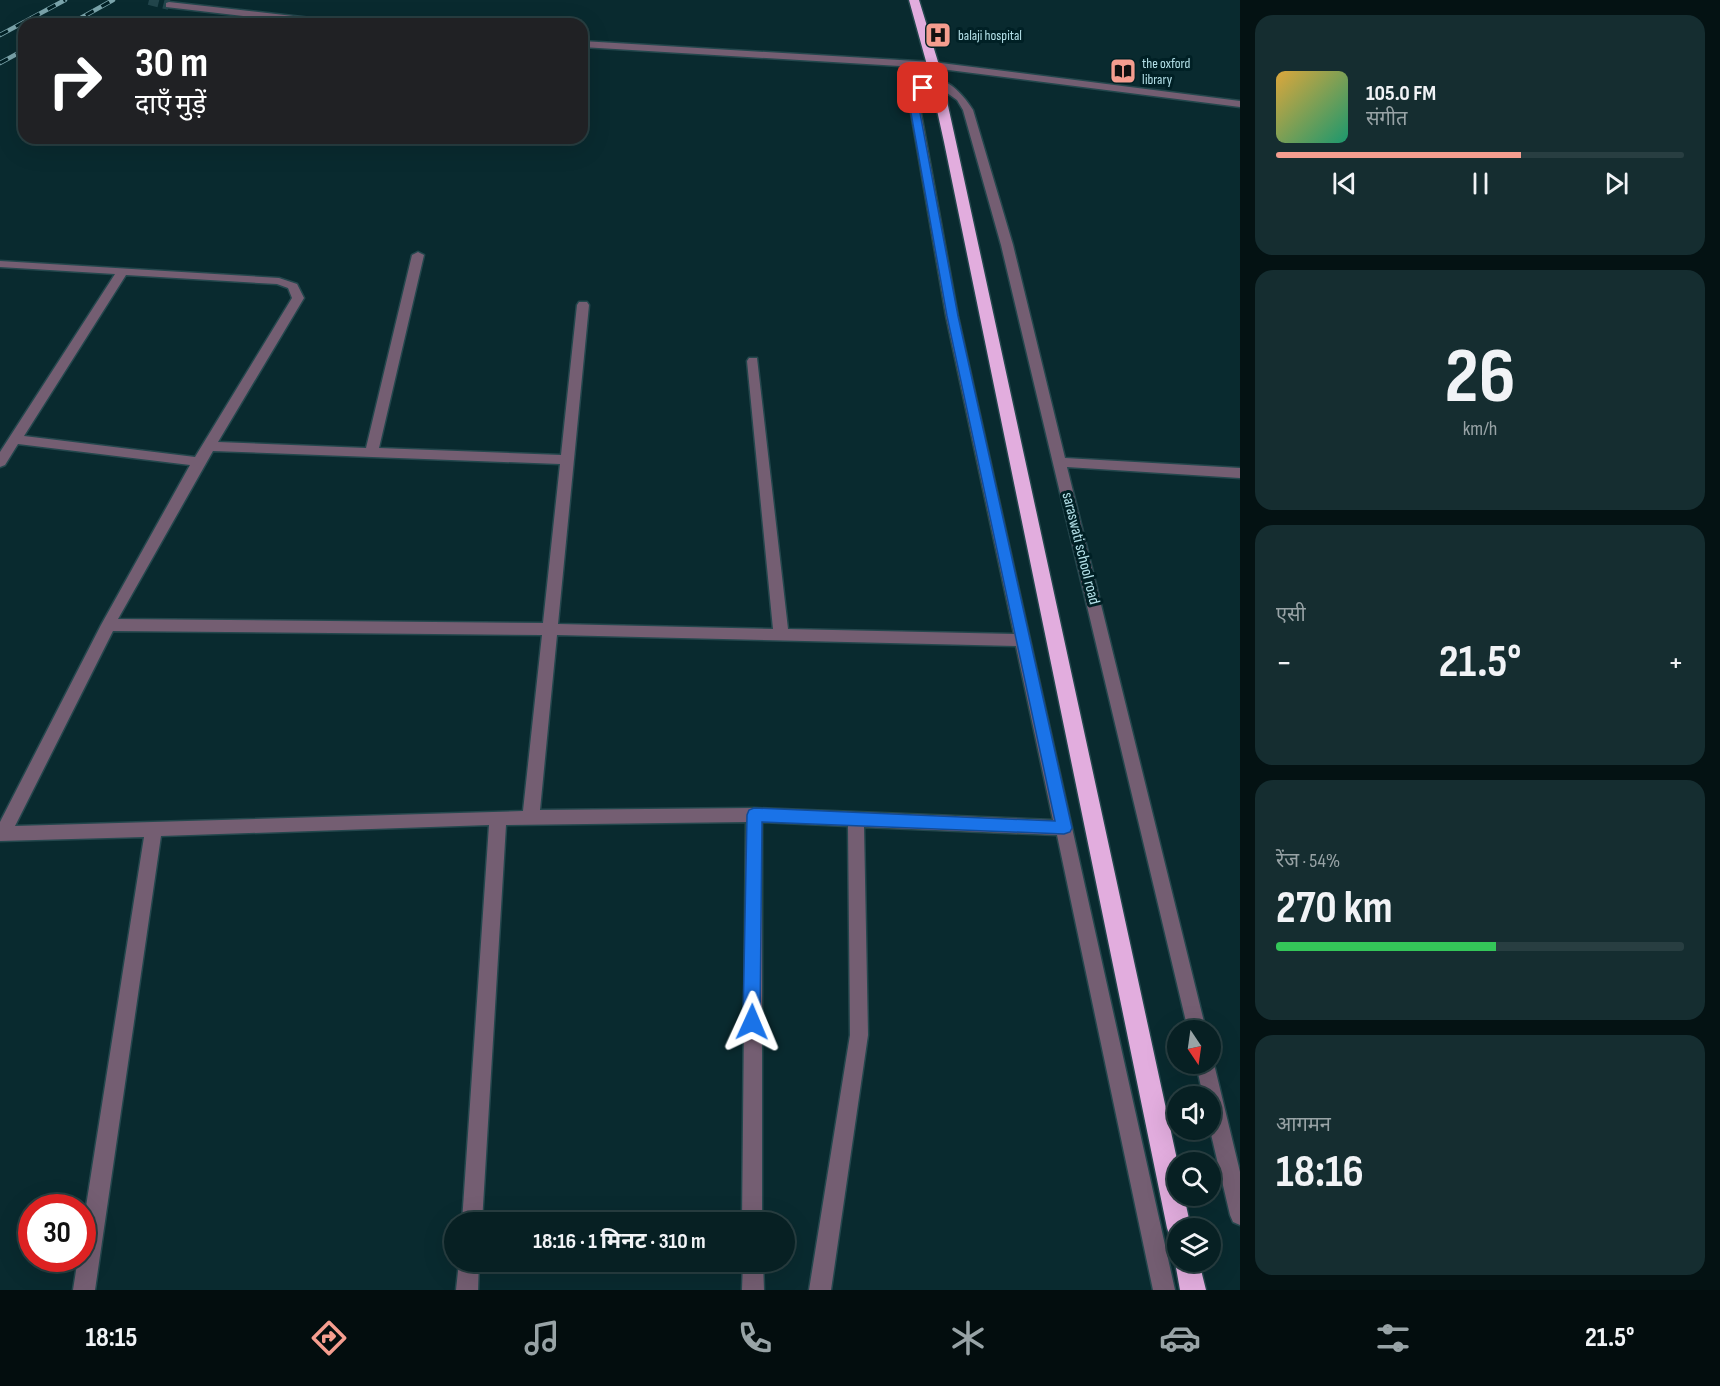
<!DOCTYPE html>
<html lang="hi">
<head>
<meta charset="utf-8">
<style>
	:root { --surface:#072023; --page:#152d30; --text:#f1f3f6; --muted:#98a3a6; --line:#283e41; --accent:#f59d8f }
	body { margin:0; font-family:"Sofia Sans Condensed","Noto Sans Devanagari",sans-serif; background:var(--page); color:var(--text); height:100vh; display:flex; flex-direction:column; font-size:22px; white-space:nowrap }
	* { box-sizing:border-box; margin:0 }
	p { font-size:20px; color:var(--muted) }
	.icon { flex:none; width:33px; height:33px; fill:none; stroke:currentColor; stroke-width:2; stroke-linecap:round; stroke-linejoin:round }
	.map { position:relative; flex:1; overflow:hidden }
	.drawer { display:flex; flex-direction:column; gap:15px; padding:15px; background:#041213; width:480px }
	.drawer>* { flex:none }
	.banner { position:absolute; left:18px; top:18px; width:570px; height:126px; border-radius:18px; box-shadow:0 6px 24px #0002,0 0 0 2px var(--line); background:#202124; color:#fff; overflow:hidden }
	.needle { width:39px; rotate:167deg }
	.controls { position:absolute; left:1167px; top:1020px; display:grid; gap:12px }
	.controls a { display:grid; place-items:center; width:54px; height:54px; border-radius:50%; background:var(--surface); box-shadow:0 6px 24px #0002,0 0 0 2px var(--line); font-size:30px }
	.speed { position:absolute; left:18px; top:1194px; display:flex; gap:12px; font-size:30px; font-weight:700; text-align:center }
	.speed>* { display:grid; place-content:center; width:78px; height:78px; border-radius:50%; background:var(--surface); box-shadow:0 6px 24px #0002,0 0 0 2px var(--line); line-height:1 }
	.speed .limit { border:9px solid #d22; background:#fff; color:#111 }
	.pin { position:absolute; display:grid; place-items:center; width:51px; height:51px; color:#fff; margin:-26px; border-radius:12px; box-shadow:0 3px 9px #0006 }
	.me { position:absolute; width:66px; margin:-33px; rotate:1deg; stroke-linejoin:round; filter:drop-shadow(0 0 4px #0008) }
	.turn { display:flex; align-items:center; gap:21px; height:126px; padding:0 18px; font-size:27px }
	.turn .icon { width:78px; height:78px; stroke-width:2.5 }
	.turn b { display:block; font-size:42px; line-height:51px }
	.big { font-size:45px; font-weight:700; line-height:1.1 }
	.drawer .widget { flex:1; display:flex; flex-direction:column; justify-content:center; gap:9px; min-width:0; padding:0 21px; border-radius:18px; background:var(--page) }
	.drawer .dial { align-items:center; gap:0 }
	.dial b { font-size:78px; line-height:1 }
	.song { display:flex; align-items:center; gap:18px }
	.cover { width:72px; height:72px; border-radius:9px; background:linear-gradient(135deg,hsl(40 70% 55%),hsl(160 70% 35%)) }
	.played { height:6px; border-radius:3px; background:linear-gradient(90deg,var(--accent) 60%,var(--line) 60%) }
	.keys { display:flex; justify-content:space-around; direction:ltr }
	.heat { display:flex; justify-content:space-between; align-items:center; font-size:33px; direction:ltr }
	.charge { height:9px; border-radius:4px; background:linear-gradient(90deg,#34c759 54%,var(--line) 0) }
	.trip { position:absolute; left:444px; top:1212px; width:351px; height:60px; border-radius:30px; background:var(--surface); box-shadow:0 6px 24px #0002,0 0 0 2px var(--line); font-weight:700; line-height:60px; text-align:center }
	.dock { display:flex; height:96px; justify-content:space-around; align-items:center; background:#030d0e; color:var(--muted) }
	.dock .icon { width:42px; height:42px }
	.dock .active { color:var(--accent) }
	.dock b { font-size:27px; color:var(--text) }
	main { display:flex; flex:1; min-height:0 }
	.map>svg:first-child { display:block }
</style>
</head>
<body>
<main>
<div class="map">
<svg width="1240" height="1290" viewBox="0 0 1240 1290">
	<rect width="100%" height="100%" fill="#092a2f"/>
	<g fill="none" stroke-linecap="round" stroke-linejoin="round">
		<path stroke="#22454b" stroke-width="10" stroke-dasharray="10 5" stroke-linecap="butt" d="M149,0L169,5"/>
		<defs>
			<path id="minor" d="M169,2L337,21L342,24H313L166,7V3Z
				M582,41L933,62L1240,101V107L933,68L582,47Z
				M933,79C949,78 965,97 973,110L1013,245L1065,458L1240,468V478L1067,467L1206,1030H1188L1001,245L963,110L957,100L936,85C924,93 922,99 921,113L958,316L1175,1290H1153L1057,835L864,827L868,1035L831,1290H809L850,1035L848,826L762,822V1222H742L746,822L506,825L482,1222H462L489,825L161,836L95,1290H73L78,1258H82V1232L144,837L0,841V822L101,625L190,465L18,444L5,465L0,467V452L115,274L0,267V261L279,278L297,284L304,298L218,442L366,448L412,255L418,252L424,255L379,448L561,455L577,305L579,302H587L589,305L558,624L773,629L747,361L749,358H757L788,629L1014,634L946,316L911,113L915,93ZM126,275L277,284L288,288L292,298L195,457L24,436ZM213,451L560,464L543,623L118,619ZM113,631L542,635L523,811L15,826ZM557,635L1016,646L1053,820L754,808L540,810Z
				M1210,1057L1214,1064L1240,1172V1225L1233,1222L1230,1215L1210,1130V1096H1203L1196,1064H1210Z
				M459,1262H479L478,1290H456Z
				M743,1262H763L764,1290H742Z"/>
			<path id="highway" d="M909,0H919L939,65L956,142L1178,1164V1196H1184L1191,1228H1178V1240L1170,1237L1167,1228L944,142L927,65Z
				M1178,1255V1262H1199L1206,1290H1180L1175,1262Z"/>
		</defs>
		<use href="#minor" stroke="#24474d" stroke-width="3"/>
		<use href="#highway" stroke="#24474d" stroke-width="3"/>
		<use href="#minor" fill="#745e72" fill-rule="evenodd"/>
		<use href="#highway" fill="#e2adde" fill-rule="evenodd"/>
		<defs>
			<path id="rail" d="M70,24L113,0
				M0,35L65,0
				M0,63L24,50"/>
		</defs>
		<use href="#rail" stroke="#7ba4ab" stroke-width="4.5"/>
		<use href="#rail" stroke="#002025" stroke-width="3" stroke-dasharray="9" stroke-linecap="butt"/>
	</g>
	<path fill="#1a73e8" stroke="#114b97" stroke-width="1.5" d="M920,86L927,88L921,98L920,113L958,316L1072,828L1070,832L1064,834L762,822L760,1022L758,1028L752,1030L746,1028L743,1022L747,815L749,810L754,808L1055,821L947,316L911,113L912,98Z"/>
	<defs>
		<symbol id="hospital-square" viewBox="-11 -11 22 22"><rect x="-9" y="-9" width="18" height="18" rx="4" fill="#f59d8f" stroke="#002025"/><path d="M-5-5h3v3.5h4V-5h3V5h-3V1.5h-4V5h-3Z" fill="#111"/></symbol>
		<symbol id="library-square" viewBox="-11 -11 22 22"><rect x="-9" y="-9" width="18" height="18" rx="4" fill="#f59d8f" stroke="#002025"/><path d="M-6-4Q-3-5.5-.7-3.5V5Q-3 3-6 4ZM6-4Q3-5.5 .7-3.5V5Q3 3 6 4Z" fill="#111"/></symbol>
	</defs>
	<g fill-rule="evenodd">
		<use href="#hospital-square" x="923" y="20" width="30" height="30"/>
		<use href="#library-square" x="1108" y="56" width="30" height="30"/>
	</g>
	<g text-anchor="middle" stroke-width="6" stroke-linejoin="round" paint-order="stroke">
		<g font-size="14" fill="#b3e0e8" stroke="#002025" text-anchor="start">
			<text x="958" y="40">balaji hospital</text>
			<text x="1142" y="68">the oxford<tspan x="1142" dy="16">library</tspan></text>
		</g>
		<g font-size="16" fill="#b3e0e8" stroke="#002025">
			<text transform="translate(1082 548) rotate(76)" y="6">saraswati school road</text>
		</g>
	</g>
</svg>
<div class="controls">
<a><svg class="needle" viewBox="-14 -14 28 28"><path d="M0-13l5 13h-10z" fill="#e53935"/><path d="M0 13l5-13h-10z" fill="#98a3a6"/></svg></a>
<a><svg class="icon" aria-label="sound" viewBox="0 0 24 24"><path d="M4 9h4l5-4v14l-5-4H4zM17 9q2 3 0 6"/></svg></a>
<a><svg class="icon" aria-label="search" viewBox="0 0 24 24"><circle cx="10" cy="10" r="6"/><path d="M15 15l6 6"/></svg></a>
<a><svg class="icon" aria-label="layers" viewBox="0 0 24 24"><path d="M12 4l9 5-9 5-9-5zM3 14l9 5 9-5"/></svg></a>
</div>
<div class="speed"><div class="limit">30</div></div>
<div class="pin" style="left:923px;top:88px;background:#d93025"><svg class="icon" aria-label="arrive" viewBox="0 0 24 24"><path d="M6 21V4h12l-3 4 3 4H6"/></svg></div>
<svg class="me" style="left:752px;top:1022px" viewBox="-20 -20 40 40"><path d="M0-17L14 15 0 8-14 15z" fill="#1a73e8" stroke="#fff" stroke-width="4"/></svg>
<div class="trip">18:16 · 1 मिनट · 310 m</div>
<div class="banner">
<div class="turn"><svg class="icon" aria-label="right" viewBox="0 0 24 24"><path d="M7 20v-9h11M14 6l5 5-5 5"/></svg><div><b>30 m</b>दाएँ मुड़ें</div></div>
</div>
</div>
<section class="drawer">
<div class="widget">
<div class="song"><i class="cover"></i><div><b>105.0 FM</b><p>संगीत</p></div></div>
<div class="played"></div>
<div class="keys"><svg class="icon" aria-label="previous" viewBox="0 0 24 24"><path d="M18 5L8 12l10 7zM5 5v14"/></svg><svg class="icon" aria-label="pause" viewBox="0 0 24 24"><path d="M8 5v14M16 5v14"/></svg><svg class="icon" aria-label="next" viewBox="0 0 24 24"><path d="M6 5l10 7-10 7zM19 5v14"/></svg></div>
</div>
<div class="widget dial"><b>26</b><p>km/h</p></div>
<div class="widget"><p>एसी</p>
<div class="heat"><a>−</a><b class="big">21.5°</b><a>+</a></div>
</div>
<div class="widget"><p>रेंज · 54%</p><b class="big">270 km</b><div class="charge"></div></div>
<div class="widget"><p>आगमन</p><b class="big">18:16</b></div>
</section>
</main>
<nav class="dock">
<b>18:15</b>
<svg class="icon active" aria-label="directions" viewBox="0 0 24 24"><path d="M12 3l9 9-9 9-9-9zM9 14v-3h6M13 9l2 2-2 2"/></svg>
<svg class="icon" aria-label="music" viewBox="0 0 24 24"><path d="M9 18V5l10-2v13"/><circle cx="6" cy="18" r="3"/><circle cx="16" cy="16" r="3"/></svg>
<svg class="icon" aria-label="phone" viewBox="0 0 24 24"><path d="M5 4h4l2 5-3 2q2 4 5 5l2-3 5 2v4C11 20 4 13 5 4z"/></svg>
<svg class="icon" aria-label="climate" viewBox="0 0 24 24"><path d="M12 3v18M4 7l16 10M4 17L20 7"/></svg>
<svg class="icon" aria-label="car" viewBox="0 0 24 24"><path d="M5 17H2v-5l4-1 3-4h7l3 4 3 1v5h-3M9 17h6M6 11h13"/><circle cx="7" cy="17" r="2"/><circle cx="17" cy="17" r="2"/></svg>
<svg class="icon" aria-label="filters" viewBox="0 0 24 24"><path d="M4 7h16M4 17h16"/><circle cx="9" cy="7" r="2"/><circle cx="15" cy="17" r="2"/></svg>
<b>21.5°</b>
</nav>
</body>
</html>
